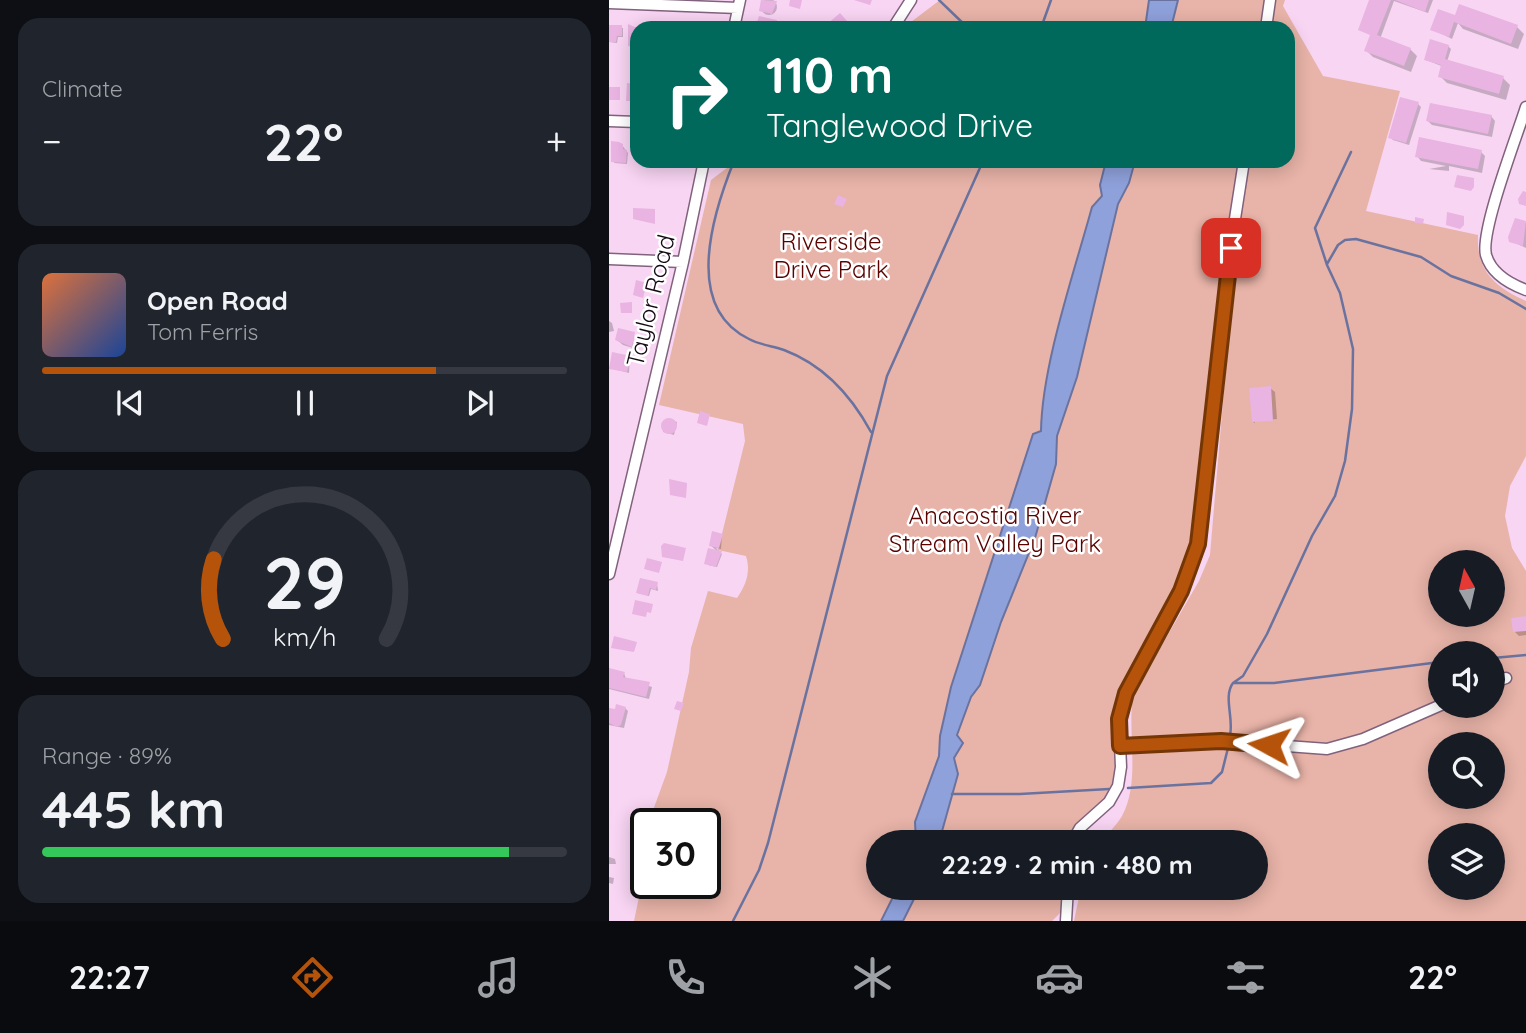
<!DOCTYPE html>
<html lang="en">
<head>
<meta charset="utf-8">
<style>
	:root { --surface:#171b24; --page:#20242c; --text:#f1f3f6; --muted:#9ea1a6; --line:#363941; --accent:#b45309 }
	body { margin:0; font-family:Quicksand,sans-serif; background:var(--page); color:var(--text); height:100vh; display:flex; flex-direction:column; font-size:26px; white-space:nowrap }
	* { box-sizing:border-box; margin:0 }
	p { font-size:23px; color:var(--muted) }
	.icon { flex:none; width:38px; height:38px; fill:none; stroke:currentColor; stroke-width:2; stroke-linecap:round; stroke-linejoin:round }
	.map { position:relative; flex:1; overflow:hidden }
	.panel { display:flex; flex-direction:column; gap:18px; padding:18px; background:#0d0f14; width:609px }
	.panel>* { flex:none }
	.guide { position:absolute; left:21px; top:21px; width:665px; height:147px; border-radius:21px; box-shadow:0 4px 18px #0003; background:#00695c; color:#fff; overflow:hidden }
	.needle { width:46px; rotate:352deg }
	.controls { position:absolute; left:819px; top:550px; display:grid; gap:14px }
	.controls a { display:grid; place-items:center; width:77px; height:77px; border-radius:50%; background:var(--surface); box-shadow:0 4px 18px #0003; font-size:35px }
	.speed { position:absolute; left:21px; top:808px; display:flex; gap:14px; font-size:35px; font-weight:700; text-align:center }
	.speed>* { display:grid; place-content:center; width:91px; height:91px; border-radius:50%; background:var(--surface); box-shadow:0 4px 18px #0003; line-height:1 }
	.speed .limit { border:4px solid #111; border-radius:10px; background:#fff; color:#111 }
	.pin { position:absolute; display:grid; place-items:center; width:60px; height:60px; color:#fff; margin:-30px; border-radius:14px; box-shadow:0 4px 10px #0006 }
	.me { position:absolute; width:77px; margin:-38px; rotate:275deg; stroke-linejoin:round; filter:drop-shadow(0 0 5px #0008) }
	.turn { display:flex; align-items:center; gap:24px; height:147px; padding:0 21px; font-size:32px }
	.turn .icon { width:91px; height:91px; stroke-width:2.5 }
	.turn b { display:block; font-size:49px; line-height:60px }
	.big { font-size:52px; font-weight:700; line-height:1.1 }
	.panel .widget { flex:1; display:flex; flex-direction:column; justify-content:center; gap:10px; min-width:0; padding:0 24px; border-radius:21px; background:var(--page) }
	.panel .dial { align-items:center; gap:0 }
	.dial svg { height:182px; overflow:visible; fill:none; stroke:var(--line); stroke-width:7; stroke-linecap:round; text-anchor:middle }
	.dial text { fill:var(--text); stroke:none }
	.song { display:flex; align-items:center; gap:21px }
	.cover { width:84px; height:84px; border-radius:10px; background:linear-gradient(135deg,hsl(20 70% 55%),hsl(220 70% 35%)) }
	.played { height:7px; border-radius:4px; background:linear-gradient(90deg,var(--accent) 75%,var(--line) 75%) }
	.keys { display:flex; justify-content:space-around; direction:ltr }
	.heat { display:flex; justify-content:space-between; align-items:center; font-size:38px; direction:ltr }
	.charge { height:10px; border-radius:5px; background:linear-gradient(90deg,#34c759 89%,var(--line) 0) }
	.trip { position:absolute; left:257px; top:830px; width:402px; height:70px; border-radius:35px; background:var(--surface); box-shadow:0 4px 18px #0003; font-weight:700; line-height:70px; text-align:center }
	.tabs { display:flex; height:112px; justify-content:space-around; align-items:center; background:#090b0e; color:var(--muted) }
	.tabs .icon { width:49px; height:49px }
	.tabs .on { color:var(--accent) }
	.tabs b { font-size:32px; color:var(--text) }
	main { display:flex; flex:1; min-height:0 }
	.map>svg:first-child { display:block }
</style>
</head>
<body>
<main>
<section class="panel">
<div class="widget"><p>Climate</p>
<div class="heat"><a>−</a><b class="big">22°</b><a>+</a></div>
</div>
<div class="widget">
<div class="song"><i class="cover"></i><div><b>Open Road</b><p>Tom Ferris</p></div></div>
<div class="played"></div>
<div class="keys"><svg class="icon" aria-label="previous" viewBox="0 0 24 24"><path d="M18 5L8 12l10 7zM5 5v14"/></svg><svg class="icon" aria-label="pause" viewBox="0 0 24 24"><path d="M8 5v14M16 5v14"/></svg><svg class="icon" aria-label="next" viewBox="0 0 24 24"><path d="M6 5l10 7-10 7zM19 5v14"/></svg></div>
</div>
<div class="widget dial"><svg viewBox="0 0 100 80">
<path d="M14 69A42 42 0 1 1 86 69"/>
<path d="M14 69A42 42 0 0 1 10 34" stroke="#b45309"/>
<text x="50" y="56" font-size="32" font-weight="700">29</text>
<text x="50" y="72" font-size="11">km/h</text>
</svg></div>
<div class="widget"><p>Range · 89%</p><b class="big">445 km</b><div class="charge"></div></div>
</section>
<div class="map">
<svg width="917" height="921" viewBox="0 0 917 921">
	<rect width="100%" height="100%" fill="#f8d5f3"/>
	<path fill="#e8b3a8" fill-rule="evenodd" d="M331,0H657L652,28H294Z
		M667,0H676L674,6L714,76L791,91L757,211L869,235C867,271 886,287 917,301V456L901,486L896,516L903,548L917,571V921H465L472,887H648V842H491C498,834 508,825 513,816C532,781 518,734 524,695L590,581L601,555L621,319L622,277L641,161H679V28H663ZM831,562H884V614H831ZM831,653H884V705H831ZM831,744H884V796H831ZM831,835H884V887H831Z
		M127,161H630L612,313L592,523L575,580L511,693L507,727V774L500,796L468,823L457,842H270V887H457L458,906L443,921H25L31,892L27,860L37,837V884H96V824H39L58,772L80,672L82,648L99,591L128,598C137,585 142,572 137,556L109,550L136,441L134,424L50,405L102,180Z"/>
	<path fill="#8fa1db" stroke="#6a739f" stroke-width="2" d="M540,0H569L562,28H536Z
		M497,161H526L520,183L509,204L468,377L448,436L447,464L426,538L392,622L371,685L362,697L348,735L354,743L345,758L349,774L330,842H307L306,822L330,756L331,736L342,687L424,434L432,431C433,365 465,273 483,207L493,196L491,185Z
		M289,887H311L294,921H272Z"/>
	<path fill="#0003" d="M152 7a8 8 0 1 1 16 0a8 8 0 1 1-16 0Z
		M762,0H824L819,13L785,1L771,39L801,49L808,56L802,72L764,57L757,50L763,35L751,30Z
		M848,18L908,27L915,34L909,49L854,29L849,23L843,39L823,29Z
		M0,25L14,28V37H9L8,43L0,42Z
		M839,46L842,49L838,62L894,78L901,85L897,100L838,83L831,76L835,67L817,60Z
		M809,104L812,107L800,145L784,140L781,137Z
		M882,116L886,121L883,137L823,125L819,121Z
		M13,145L19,153L18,164L5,163Z
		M872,152L876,156L873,173L840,166V171L820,169L837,166L812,161L808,156Z
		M51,161H61V165H53Z
		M238,161H244L240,167L236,164Z
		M907,220L917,223V248L902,241Z
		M0,321L3,323L5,331L0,332Z
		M25,333L24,348L14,345L8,340Z
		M21,358L20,373L1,368Z
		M661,388L666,392L668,419L646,421V423L644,422Z
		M57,419L68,422L65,435L54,432Z
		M113,535L112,549L107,548L113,554L108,567L99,565L108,551L101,545Z
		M48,583L49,591L42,589L40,596L29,593Z
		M917,617V635L910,636L906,632Z
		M15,673L17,679L43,687L40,699L0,689V677Z
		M16,708L19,711L15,728L0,725V710Z
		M0,857L6,859L7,864H0Z
		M0,877L5,878L4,884L0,883Z"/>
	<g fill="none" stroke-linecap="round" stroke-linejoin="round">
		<path stroke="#6a739f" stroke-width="2.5" d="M330,0L359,28
			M432,28L442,0
			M125,161C104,213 74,307 140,339C151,345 164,346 175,350C215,365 243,397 262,432
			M718,264L729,245L736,240L747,239L812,257L842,276L890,293L917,309
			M884,658L917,655
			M624,683L634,676L658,634L703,536L726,496L736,461L743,409L744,349L731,293L718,265L706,228L742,152
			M621,735C625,719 614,696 624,683H665L831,662
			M519,788L602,783L613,772L619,748
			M343,794H411L500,789
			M124,921L150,870L159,843L278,376L374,161"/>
	</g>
	<path fill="#e9b3e2" d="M152,0L168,1L163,14L150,11Z
		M181,0H193L191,9L180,6Z
		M245,0H263L261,5Z
		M760,0H782L768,35L802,48L795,66L755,51L761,35L749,30Z
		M786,0H820L816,12Z
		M850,4L909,25L902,44L845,22L840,37L821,30L829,9L846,15Z
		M231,13L239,22L232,28H219L217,25Z
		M150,16L168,20L167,26L146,28Z
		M19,24L28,28V48L19,46Z
		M0,25H13V36H8L7,42H0Z
		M821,39L840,45L836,59L895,76L890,94L829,77L832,65L815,60Z
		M18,83L26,84L28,101H17Z
		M0,87H11V100H0Z
		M791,97L810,102L797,143L779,138Z
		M821,103L883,115L879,134L817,121Z
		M810,137L873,150L869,169L806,157Z
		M2,141L10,142L14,144V149L18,150L17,163L2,162Z
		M848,175L865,178V187L862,191L845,187Z
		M914,191L917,192V206L910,204L909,199Z
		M229,195L238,199L234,207L225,204Z
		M24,208L46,209V224L24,219Z
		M838,212L855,216V225L851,229L837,225Z
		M806,217L815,219L814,224L806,223Z
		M906,218L917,221L914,246L900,242L899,237Z
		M27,280L38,283L34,298L24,295Z
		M23,302V313H12L11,303Z
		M9,328L26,332L23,347L6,340Z
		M3,352L22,356L18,372L0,369Z
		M662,386L664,421L643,422L640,388Z
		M91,411L101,414L98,426L88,423Z
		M52 426a8 8 0 1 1 16 0a8 8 0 1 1-16 0Z
		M60,479L78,483L77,498L61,495Z
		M103,531L114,534L110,548L100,546Z
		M55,543L77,548L74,561L53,557L52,546Z
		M99,548L113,551L107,567L95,564Z
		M38,558L53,562L50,573L35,569Z
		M31,578L49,582L47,590L41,588L39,596L27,593Z
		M26,600L44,604L42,613L38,612L37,617L23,614Z
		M917,616V631L904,632L902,618Z
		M5,636L28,642L25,652L2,648Z
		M0,668L16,672L14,677L41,682L37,697L0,688Z
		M68,701L75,703L72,711L65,709Z
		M7,704L17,707L12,725L8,727L0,723V708L6,709Z"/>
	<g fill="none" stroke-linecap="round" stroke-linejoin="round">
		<defs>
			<path id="minor" d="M0,3L129,8
				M125,28L131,0
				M284,28L302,0
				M657,28L661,0
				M917,107C908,136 871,231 877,255C882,273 901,284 917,290
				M0,121L28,122
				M0,259L74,262
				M0,574L74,262L95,161
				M884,683L897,678
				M511,746L612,741L718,749L754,739L832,705
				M463,842L471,828L500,802L509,786L512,767L510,719L517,693L572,591L589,544L615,321L618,270L635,161
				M457,921L459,887"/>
		</defs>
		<use href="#minor" stroke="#81627d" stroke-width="13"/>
		<use href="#minor" stroke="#fff" stroke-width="10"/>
	</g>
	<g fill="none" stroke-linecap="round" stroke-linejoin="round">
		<defs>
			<path id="route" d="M622,248L589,544L572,591L517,693L510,719L511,746L612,741L660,745"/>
		</defs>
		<use href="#route" stroke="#753606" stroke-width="18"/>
		<use href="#route" stroke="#b45309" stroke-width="12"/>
	</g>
	<g text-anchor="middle" stroke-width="5" stroke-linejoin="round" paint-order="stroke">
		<g font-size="24" fill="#590200" stroke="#fff">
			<text x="222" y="250">Riverside<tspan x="222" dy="28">Drive Park</tspan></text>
			<text x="386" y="524">Anacostia River<tspan x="386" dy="28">Stream Valley Park</tspan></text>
		</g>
		<g font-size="24" fill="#140913" stroke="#fff">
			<text transform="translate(42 301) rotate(-76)" y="8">Taylor Road</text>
		</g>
	</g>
</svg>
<div class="controls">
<a><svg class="needle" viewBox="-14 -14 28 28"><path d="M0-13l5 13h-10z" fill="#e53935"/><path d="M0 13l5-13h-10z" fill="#9ea1a6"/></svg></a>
<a><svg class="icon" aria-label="sound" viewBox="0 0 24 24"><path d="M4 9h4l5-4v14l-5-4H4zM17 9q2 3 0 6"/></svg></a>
<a><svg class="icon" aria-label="search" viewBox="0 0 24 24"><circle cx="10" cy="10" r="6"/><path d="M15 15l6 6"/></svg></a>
<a><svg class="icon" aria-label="layers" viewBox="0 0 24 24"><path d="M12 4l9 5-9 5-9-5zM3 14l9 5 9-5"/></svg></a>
</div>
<div class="speed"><div class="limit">30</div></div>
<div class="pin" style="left:622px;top:248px;background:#d93025"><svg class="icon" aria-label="arrive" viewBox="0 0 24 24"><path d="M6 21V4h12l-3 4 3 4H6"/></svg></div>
<svg class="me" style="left:660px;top:745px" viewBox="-20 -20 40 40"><path d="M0-17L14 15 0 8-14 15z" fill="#b45309" stroke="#fff" stroke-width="4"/></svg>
<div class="trip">22:29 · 2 min · 480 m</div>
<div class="guide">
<div class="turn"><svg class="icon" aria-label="right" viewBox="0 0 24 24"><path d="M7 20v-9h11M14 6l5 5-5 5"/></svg><div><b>110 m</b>Tanglewood Drive</div></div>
</div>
</div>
</main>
<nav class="tabs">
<b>22:27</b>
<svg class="icon on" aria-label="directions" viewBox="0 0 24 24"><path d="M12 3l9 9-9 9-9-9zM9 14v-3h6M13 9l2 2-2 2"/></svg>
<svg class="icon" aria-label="music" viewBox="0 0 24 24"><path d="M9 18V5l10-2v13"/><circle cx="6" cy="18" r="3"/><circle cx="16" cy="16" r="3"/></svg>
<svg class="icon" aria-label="phone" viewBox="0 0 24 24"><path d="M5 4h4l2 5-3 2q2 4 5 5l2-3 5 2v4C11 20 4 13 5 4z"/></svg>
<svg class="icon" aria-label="climate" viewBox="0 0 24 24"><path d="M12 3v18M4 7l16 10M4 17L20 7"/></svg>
<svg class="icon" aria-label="car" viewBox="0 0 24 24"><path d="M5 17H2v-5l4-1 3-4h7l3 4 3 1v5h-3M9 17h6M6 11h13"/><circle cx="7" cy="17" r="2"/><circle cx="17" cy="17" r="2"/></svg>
<svg class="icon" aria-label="filters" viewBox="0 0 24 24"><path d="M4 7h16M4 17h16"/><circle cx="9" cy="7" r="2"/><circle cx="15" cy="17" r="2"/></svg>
<b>22°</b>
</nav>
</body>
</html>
